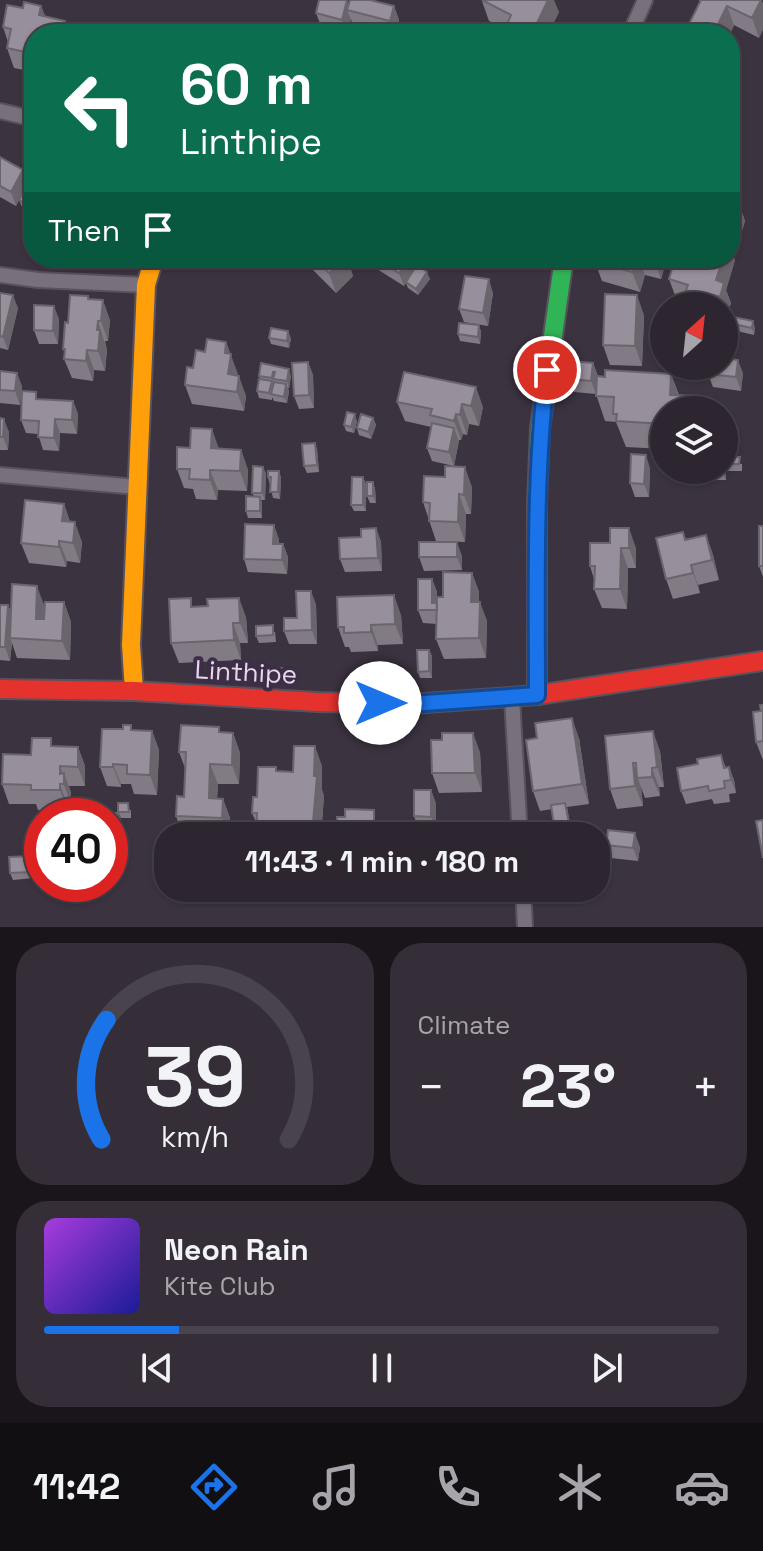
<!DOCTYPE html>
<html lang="en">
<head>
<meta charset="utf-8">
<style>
	:root { --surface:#2d2630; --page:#352e38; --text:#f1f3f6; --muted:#a7a5ab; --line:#48434c; --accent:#1a73e8 }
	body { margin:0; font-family:"Space Grotesk",sans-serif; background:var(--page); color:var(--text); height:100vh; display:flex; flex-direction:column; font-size:30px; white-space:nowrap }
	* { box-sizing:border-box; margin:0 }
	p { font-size:26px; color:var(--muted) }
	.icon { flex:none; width:44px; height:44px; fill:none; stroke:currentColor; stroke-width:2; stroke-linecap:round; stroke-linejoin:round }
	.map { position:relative; height:927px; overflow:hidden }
	.side { display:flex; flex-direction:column; gap:16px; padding:16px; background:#19151a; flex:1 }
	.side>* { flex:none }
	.top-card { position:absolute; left:24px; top:24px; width:716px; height:244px; border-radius:32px; box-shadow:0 2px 6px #0004,0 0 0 2px var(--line); background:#0b6e4f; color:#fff; overflow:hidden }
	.needle { width:52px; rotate:27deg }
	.tools { position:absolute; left:650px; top:292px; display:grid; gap:16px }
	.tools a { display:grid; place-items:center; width:88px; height:88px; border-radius:50%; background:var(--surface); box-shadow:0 2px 6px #0004,0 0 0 2px var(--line); font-size:40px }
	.speed { position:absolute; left:24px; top:798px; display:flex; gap:16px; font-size:40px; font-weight:700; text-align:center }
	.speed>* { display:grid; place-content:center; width:104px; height:104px; border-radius:50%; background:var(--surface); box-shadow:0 2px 6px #0004,0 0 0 2px var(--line); line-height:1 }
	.speed .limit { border:12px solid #d22; background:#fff; color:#111 }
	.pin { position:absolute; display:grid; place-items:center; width:68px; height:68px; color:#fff; margin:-34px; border:4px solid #fff; border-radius:50%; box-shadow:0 2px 8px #0007 }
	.me { position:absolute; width:88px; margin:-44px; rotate:90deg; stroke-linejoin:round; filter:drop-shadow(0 0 6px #0008) }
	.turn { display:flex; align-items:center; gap:28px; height:168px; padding:0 24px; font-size:36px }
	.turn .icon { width:104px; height:104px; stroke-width:2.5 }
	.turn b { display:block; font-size:56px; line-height:68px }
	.then { display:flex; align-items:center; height:76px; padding:0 24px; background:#0003; gap:16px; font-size:30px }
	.big { font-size:60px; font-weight:700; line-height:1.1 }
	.side .tile { flex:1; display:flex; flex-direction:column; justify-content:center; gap:12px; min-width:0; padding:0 28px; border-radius:32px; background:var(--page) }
	.side .dial { align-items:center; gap:0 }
	.dial svg { height:208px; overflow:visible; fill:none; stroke:var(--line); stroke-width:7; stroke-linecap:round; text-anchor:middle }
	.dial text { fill:var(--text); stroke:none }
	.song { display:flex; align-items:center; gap:24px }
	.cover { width:96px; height:96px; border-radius:12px; background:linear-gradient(135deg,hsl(280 70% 55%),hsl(240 70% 35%)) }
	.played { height:8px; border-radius:4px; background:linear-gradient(90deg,var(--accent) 20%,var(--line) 20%) }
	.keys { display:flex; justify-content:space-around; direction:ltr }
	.heat { display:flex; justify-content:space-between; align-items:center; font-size:44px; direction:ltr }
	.side .tiles { flex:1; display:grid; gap:16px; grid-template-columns:1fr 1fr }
	.tile:last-child { grid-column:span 2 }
	.trip { position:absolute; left:154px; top:822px; width:456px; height:80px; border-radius:32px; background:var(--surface); box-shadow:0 2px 6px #0004,0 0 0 2px var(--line); font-weight:700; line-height:80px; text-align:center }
	.tab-bar { display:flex; height:128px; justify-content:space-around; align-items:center; background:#120f13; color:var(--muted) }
	.tab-bar .icon { width:56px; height:56px }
	.tab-bar .selected { color:var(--accent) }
	.tab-bar b { font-size:36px; color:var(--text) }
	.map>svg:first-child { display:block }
</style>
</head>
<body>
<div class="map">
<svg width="763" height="927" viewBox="0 0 763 927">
	<rect width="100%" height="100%" fill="#3c3340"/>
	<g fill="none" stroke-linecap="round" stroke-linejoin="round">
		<defs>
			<path id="street" d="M630,34L645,0
				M0,111L34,119
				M0,275L38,280L146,285
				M0,475L137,487
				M512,698L520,836
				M523,888L525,927"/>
			<path id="fast" d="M537,695V503L540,428L564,258"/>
			<path id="slow" d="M134,691L131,645L146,285L154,258"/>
			<path id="jam" d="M0,689L134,691L318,702L411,704L537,695L763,661"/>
		</defs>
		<use href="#street" stroke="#59515d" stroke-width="18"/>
		<use href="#fast" stroke="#59515d" stroke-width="22"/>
		<use href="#slow" stroke="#59515d" stroke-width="22"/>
		<use href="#jam" stroke="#59515d" stroke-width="22"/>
		<use href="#street" stroke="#78717c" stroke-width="14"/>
		<use href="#fast" stroke="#30b455" stroke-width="18"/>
		<use href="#slow" stroke="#ff9f0a" stroke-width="18"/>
		<use href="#jam" stroke="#e5322d" stroke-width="18"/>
	</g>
	<path fill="#827b85" d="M699,0H762L759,38L734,25L730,34H693L689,24L700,2Z
		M482,1L559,12L548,34H503L505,28L489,21Z
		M349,4L394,6L399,20L395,34L352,23L351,19L347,33L321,26L316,13Z
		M41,6L45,16L34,34V72L14,68L7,48L8,42L3,27L23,8Z
		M0,157L23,170L28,183L16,206L0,197Z
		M34,189V207L31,212L22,207L19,200Z
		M730,204L740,207L745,221L738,243L730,241Z
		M40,258H69L68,265L41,261Z
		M301,258H347L353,276L336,293Z
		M373,258H415L417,265L430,279L418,295L408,288L406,283L404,286L377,269Z
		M596,258H667L661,279L645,275L640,292L602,281L595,262Z
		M701,260H735L726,290L731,303L727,316L755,328L754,335L724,328V306H692L691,303L676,298L669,279Z
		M0,293L18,308L8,350L0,348Z
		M493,293L488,326L464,322L459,309Z
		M88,296L90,299L110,320L108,341H105L107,350L105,371L94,370L93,381L72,378L64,359L65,354L63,349L68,323Z
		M644,315L642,366L610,365L603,345Z
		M59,319L58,344H39L34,330Z
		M479,325L481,332L480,344L460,341L458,334Z
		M269,338H291L289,348L271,344Z
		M226,342L238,376L246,396L244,411L192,404L185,385L193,368L205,352Z
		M308,362L313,375L314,408L299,409L294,396Z
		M261,363L291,376L289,388H288L289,391L287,403L274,401L272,397V400L259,398L257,391L260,379L259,376Z
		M593,363L598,376L671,374L679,395L698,396L701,405H715L717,410H664V449L626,447L616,422L605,421L596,394L574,392L569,379Z
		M0,371L22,386L20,405L0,403Z
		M404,372L483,407L479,426L469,424L467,435L463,434L461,440H459L454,466L432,461L427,448L431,427L405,421L397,402Z
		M743,373L741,391L713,387L708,374Z
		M39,399L73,401L78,414L77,434L60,433L59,451L43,450L38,434L26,433L21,420Z
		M0,418L9,432L8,450H0Z
		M373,418L376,425L371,439L359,435L357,428Z
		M357,421L354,433L346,431L344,425Z
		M219,449L241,450L248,470L247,491L218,490L217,500L196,499L193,489L184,488L177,469Z
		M317,449L319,472L307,473L304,466Z
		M724,458L725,462L742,464V471H728L726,468V480H698L694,470H724Z
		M650,468L649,497H635L630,483Z
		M672,470H681V476H674Z
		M279,471L281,478L280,499L273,498L268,477Z
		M266,473L265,500H261L262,503V518H248L246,511L254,496L252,493Z
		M363,477L366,484V511H354L351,505Z
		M373,482L375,489L376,503H370L367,496Z
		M472,487L471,514H466L465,542L436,541L423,502Z
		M64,504L70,522L82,542L80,563L67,561L66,567L29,563L21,543Z
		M763,526V577L759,566Z
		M376,528L381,542L382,571L345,572L340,559L361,537Z
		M683,532L686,539L706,535L713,555L719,580L698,585L700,593L673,599L666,579Z
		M279,539V544H283L288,557L287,574L248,572L244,559Z
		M590,543L636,548V568H628L627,609L602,608L594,589V579L590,566Z
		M462,556V570L424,571L419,557Z
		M472,573L479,592V602L487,621L486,658L444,659L436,639L437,624L423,623L418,610L432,579L437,592V603Z
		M64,602L71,622L70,660L17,658L12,643L10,661L0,660V605H8L11,612Z
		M316,604L317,644H289L284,631Z
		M194,606H208L246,617L248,643H240L241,660L179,663L171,643Z
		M401,615L403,644L378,645V651L351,652L349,647H345L338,627Z
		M275,632L276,642L259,643L256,636Z
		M429,650L432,656V678H420L418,672Z
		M273,674H284L283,682L276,681Z
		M763,705V760L756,742Z
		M133,730L152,731L159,750L157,795L134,794L131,784H121V787L107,786L100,767Z
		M221,732L233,733L240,753L239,784H218L217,798L223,799L230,818V836H183L176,816L184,797L185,768L179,752Z
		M605,736L660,751L664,787H659L660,796L645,798L641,787L643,806L617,809L610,789Z
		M579,738L589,804L567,807L571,829L557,832L552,809L540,811L533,791Z
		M442,740L480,752L482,792L439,793L432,773Z
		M53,746L78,747L85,766V786H69L71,793V804H67V810H38L36,804H9L2,784L31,755Z
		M721,755L726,768L729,767L734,780L736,793L729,794L730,802L714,804L712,799L686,804L681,791L698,764Z
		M322,766V790L324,796L321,836H256L257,825L252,813L257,797L278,771L293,772Z
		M431,790L436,804V830H419L414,816Z
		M131,810V818H121L118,812Z
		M118,813L121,820L120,833H110V816Z
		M535,828V836H527L526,832Z
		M597,832L602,853L596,854V836Z
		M606,845L640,847L638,861L611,858Z
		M31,856L33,863L34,878L13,880L10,873Z
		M362,888V904H334L329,891Z
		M535,888H575V892H536Z"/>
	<path fill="#6a646c" d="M347,0L351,11L347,10L351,19L347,33L342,20Z
		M548,0H554L559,12L548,34H541L537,23Z
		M761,0L763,3V30L759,38L752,18Z
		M41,6L49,25L39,15Z
		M394,6L399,20L395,34L390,21Z
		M727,6L734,25L730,34H713Z
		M65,21L70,34H62Z
		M732,95L739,115L730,133V99Z
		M23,170L28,183L16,206L11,192Z
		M34,196V207L31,212L29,206Z
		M740,207L745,221L738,243L733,230Z
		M730,246L735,260L726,290L731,303L727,316L720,297L716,280L723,258H730Z
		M344,258H347L353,276L336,293L329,273Z
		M409,258H415L418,266L404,286L399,273Z
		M637,258H638L645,275L640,292L632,272Z
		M654,258H667L661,279L654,260Z
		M427,272L430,279L418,295L416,289Z
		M489,279L493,293L488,326L483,313Z
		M13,295L18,308L8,350L3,337Z
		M637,295L644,315L642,366L635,346Z
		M103,300L110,320L108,341L101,321Z
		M54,306L59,319L58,344L53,331Z
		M98,321L107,350L105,371L98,351Z
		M753,321L755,328L754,335L752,328Z
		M479,325L481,332L480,344L478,337Z
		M288,331L291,338L289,348L287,341Z
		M226,342L238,374L236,391L228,374L225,353Z
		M87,350L94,370L93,381L86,361Z
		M738,360L743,373L741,391L736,377Z
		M308,362L313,375L314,408L309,395Z
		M593,363L598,377L596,394L591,381Z
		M289,369L291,376L289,388L287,381Z
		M17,373L22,386L20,405L15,391Z
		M671,374L680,400L670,395Z
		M239,376L246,396L244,411L237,392Z
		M286,384L289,391L287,403L284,397Z
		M476,387L483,407L479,426L471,406Z
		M73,401L78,414L77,434L72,420Z
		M462,404L469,424L467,435L460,415Z
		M355,414L357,421L354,433L351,427Z
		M456,414L463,434L461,440L454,421Z
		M373,418L376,425L371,439L368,432Z
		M4,419L9,432L8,450L3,437Z
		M55,419L60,433L59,451L54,438Z
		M454,428L459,441L454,466L449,452Z
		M212,429L219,449L211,448Z
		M315,443L317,449L319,472L317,465Z
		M241,450L248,470L247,491L240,471Z
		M646,455L650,468L649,497L644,484Z
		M724,458L726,464V480L722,470H724Z
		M263,467L266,473L265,500L262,493Z
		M465,467L472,487L471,514L464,495Z
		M210,470L218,490L217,500L210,480Z
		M279,471L281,478L280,499L278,492Z
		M363,477L366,484V511L363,505Z
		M373,482L375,489L376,503L373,496Z
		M459,494L466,514L465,542L458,522Z
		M260,497L262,503V518L260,511Z
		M64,504L71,524L62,521Z
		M75,522L82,542L80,563L73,543Z
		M274,525L279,539L278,557L273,544Z
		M376,528L381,542L382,571L378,558Z
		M629,528L636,548V568L629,548Z
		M706,535L713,555L719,580L712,560Z
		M59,541L67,561L66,567L59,547Z
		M457,542L462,556V570L457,557Z
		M283,544L288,557L287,574L282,560Z
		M621,548L628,568L627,609L620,589Z
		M691,565L698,585L700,593L693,573Z
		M472,573L479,592V621L471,602Z
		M432,579L437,592V610L432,603Z
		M37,586L44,605L43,638L36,619Z
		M311,591L316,604L317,644L312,630Z
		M394,595L401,615L403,644L395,624Z
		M239,598L246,617L248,643L240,623Z
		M64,602L71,622L70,660L62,641Z
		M480,602L487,621L486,658L479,638Z
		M8,605L13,619L10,638L12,643L10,661L5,647Z
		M233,623L240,643L241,660L234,640Z
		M371,625L378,645V651L371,632Z
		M429,650L432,656V678L429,671Z
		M282,668L284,674L283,682L281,675Z
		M572,718L579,738L589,804L582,784Z
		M152,731L159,750L157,795L150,775Z
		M653,731L660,751L664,787L657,767Z
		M233,733L240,753L239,784L232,765Z
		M473,733L480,752L482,792L475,773Z
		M315,746L322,766V790L324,796L321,836H318L313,823Z
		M78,747L85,766V786L78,767Z
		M633,763L641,787L643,806L635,786Z
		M113,764L121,784V787L113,767Z
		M210,764L218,784L216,818L209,798Z
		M60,766L64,778V773L71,793V804L60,774Z
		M729,767L734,780L736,793L731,780Z
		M652,768L659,787L660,796L652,777Z
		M60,784L67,804V810L60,790Z
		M431,790L436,804V830L431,817Z
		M223,799L230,818V836L222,818Z
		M118,813L121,820L120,833L118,826Z
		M383,821L388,836H382Z
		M275,822L281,836H275Z
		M635,833L640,847L638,861L633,848Z
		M31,856L33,863L34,878L32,872Z
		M598,865L600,872L596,880V868Z
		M357,888H362V904L357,891Z"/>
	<path fill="#978f9b" stroke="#6a646c" stroke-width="2" d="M319,0H347L342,20L316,13Z
		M350,0H370L394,6L390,21L347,10Z
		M482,0H548L537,23L545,27L542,34H503L511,15Z
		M701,0H761L752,18L727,6L713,34H709L689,24Z
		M24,2L41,6L39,15L65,21L62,34H34V54L7,48L11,29L3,27L7,5L23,8Z
		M102,24L155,34H100Z
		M321,27L330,31L328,34H318Z
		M0,157L23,170L11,192L0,186Z
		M27,185L34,189V196L29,206L19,200Z
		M730,204L740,207L733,230L730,229Z
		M314,258H344L329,273Z
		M376,258H409L399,273Z
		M596,258H637L632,272L595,262Z
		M675,258H695L701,260V258H723L716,280L724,283L720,297L714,295L713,298L686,290L688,285L669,279Z
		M417,265L427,272L416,289L406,282Z
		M465,276L489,279L483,313L459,309Z
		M0,293L13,295L3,337L0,336Z
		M605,294L637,295L635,346L603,345Z
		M70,295L88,296V299L103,300L101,321H98L97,330H100L98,351L87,350L86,361L64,359L65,349H63L65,322L68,323Z
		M34,305L54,306L53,331L34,330Z
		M724,315L753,321L752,328L724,322Z
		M459,323L479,325L478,337L458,334Z
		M271,328L288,331L287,341L269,338Z
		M207,339L226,342L225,353L231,354L228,374L239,376L237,392L185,385L187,367L193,368L196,350L205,352Z
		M724,358L738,360L736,377L708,374L709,366H724Z
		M571,361L593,363L591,381L569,379Z
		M308,362L309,395L294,396L292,363Z
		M261,363L289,369L287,381L273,379L275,372H273L272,378L259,376Z
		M605,370L671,374L670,395L698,396V404L715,405V410H664V424L616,421L617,414H613L614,397L596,396L597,376L605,377Z
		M0,371L17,373L15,391L0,390Z
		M404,372L476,387L471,406L462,404L460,415L456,414L454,421L430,415L432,409L397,402Z
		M259,379L272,381L269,393L257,391Z
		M274,382L286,384L284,397L271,394Z
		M22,391L36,392V399L73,401L72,420L55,419L54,438L38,437L39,421L21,420Z
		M347,412L355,414L351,427L344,425Z
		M361,414L373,418L368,432L357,428Z
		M0,418L4,419L3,437H0Z
		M432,423L454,428L449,452L427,448Z
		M191,428L212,429L211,448L241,450L240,471L210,470V480L189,479L190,469H177V447L190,448Z
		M315,443L317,465L304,466L302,444Z
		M631,454L646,455L644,484L630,483Z
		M725,457H740L739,464H725Z
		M253,466L263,467L262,493H252Z
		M445,466L465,467L464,495L459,494L458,522L429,521L430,503L423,502L424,476L445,477Z
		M268,471H279L278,492H270L271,477H268Z
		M352,477H363V505H351Z
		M367,482H373V496H367Z
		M246,496L260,497V511H246Z
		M25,500L64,504L62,521L75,522L73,543L59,541V547L21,543Z
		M245,524L274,525L273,544H283L282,560L244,559Z
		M759,526H763V566H759Z
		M376,528L378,558L340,559L339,538L361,537V529Z
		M610,528H629V548H621L620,589H594L595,566H590V543H610Z
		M683,532L685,540L706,535L712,560L691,565L693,573L666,579L656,538Z
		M419,542H457V557H419Z
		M443,572L472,573L471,602H480L479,638L436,639L437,597H443Z
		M418,579H432V603H437V610H418Z
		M12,584L37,586L36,619H44L45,602H64L62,641L10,638Z
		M296,591H311L312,630L284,631V618H297Z
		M394,595L395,624L371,625V632L344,633V627H338L337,597Z
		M191,598V607L208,606L207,599L239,598L240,623H233L234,640L171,643L169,599Z
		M0,605H8L5,647H0Z
		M273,625V635L256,636V626Z
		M417,650H429V671L418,672Z
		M274,667L282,668L281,675L273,674Z
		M760,705H763V741L756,742L753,712L761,711Z
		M572,718L582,784L533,791L526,740L537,738L535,723Z
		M123,725H131V730L152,731L150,775L127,774V765L113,764V767H100L102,729H123Z
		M181,725L219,727V732L233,733L232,765L210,764L209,798L223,799L222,818L176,816L177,796L184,797L186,752H179Z
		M653,731L657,767L652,768V777L637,778L636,763H633L635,786L610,789L605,736Z
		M442,733H473L475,773H432L431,740H442Z
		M32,738H51V746L78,747V767L60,766V774L64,773V784H60V790H31V785L2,784L3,754L31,755Z
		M294,746H315L314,776H317L313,823L275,822V836H256L257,813H252L253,797H257L258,767H276V771L293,772Z
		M721,755L724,768L729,767L731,780L724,781L725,788L709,791L708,786L681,791L677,768L698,764L697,759Z
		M414,790H431V817L414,816Z
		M118,803H128L129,812H118Z
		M565,803L569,823L554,825L551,805Z
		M345,809L374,810V821H383L382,836H339L340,831L337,830V817H345Z
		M99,813H118V826H110V816H98Z
		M763,820V858L756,821Z
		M525,822H532L533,831L526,832Z
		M333,830H337L339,836H333Z
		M608,830L635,833L633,848L606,845Z
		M597,832L600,846L596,847V836H585L584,834Z
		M31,856L32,872L10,873L9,857Z
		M329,888H357V891H329Z"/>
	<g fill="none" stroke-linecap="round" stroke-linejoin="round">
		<defs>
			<path id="route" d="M380,703L411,704L537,695C537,587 534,478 547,370"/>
		</defs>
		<use href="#route" stroke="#114b97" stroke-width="20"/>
		<use href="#route" stroke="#1a73e8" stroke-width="14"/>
	</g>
	<g text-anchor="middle" stroke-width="8" stroke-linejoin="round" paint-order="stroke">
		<g font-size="26" fill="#e3d9e9" stroke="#3d2d46">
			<text transform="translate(246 672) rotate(3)" y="9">Linthipe</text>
		</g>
	</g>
</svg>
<div class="tools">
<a><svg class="needle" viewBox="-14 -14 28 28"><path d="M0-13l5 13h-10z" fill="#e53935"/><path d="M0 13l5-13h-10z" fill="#a7a5ab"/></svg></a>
<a><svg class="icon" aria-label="layers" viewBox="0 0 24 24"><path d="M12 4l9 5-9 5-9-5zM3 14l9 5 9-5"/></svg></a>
</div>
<div class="speed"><div class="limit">40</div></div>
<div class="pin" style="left:547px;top:370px;background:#d93025"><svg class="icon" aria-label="arrive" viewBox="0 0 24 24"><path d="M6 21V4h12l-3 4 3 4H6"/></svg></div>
<svg class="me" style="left:380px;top:703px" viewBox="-20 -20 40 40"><circle r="19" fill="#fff"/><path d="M0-13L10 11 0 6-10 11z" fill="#1a73e8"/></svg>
<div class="trip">11:43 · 1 min · 180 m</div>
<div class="top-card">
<div class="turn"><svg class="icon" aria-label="left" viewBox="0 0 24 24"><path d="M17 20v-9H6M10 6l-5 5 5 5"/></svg><div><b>60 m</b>Linthipe</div></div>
<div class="then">Then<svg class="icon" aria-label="arrive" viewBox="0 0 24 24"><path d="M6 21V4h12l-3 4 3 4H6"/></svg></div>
</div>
</div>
<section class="side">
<div class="tiles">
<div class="tile dial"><svg viewBox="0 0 100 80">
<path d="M14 69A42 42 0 1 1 86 69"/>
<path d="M14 69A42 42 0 0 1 16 23" stroke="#1a73e8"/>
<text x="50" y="56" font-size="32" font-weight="700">39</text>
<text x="50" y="72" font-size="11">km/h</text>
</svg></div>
<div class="tile"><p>Climate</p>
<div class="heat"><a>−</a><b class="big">23°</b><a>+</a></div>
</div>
<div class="tile">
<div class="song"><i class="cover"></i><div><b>Neon Rain</b><p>Kite Club</p></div></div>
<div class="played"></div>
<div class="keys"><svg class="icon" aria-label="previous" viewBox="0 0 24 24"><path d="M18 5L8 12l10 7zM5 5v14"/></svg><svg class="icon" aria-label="pause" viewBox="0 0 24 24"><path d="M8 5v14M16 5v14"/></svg><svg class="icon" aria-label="next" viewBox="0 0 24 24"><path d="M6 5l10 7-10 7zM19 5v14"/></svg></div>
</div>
</div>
</section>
<nav class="tab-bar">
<b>11:42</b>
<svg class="icon selected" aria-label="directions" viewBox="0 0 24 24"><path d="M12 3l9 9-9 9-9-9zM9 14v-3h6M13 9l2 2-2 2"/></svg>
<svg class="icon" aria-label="music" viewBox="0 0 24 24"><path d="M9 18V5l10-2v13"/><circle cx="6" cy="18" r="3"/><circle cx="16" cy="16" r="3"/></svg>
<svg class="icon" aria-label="phone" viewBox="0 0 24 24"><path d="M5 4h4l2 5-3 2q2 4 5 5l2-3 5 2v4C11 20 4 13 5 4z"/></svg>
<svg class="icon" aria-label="climate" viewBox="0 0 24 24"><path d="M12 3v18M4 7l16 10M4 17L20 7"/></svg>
<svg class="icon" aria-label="car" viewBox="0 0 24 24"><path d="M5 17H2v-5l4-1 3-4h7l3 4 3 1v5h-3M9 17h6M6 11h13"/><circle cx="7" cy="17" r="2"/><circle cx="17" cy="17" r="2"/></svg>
</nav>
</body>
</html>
